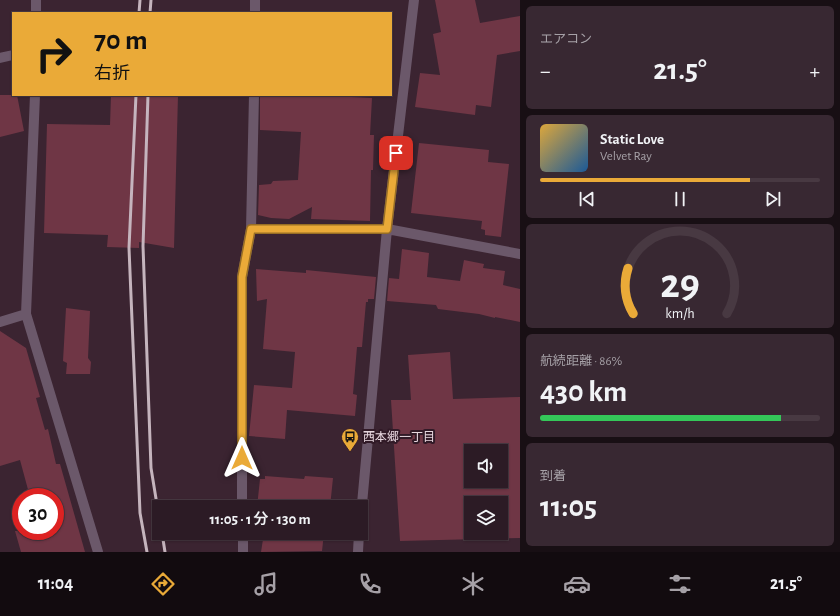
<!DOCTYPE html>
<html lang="ja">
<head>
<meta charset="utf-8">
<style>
	:root { --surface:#2c1b25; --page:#382832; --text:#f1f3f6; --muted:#a6a1a7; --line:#483942; --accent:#eaaa38 }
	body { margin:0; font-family:"Alegreya Sans","Noto Sans JP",sans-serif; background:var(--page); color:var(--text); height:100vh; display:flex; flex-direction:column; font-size:15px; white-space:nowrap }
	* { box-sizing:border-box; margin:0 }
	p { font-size:13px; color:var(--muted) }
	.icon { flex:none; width:22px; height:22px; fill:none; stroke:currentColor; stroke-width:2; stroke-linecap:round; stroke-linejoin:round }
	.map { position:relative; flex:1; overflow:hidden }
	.details { display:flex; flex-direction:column; gap:6px; padding:6px; background:#180f14; width:320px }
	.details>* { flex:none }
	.top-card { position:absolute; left:12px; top:12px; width:380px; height:84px; border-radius:0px; box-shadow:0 1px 3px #0004,0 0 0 1px var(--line); background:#eaaa38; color:#111; overflow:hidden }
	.fabs { position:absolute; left:464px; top:444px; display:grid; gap:8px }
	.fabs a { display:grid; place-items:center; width:44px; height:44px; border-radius:0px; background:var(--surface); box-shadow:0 1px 3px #0004,0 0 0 1px var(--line); font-size:20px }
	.speed { position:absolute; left:12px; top:488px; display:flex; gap:8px; font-size:20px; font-weight:700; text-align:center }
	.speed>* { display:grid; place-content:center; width:52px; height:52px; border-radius:50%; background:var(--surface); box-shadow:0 1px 3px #0004,0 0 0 1px var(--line); line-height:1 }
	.speed .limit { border:6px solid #d22; background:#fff; color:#111 }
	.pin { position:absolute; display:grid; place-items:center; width:34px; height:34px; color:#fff; margin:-17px; border-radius:8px; box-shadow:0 2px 6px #0006 }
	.me { position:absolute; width:44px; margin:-22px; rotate:0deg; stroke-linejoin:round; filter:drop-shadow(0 0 3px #0008) }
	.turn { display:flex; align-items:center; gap:14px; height:84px; padding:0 16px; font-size:18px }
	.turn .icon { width:52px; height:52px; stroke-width:2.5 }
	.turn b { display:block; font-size:28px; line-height:34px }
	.big { font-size:30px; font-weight:600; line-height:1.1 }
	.details .card { flex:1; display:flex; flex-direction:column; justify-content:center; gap:6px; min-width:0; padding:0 14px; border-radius:6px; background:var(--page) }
	.details .dial { align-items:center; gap:0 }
	.dial svg { height:104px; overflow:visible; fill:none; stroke:var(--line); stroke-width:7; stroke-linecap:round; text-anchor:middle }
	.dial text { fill:var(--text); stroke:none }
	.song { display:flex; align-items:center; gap:12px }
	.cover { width:48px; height:48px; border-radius:6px; background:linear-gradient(135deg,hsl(40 70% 55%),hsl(210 70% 35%)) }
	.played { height:4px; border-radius:2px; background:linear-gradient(90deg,var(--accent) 75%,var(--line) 75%) }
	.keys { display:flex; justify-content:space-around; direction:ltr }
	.heat { display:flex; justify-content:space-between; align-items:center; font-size:22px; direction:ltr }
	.charge { height:6px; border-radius:3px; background:linear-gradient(90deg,#34c759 86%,var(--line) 0) }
	.trip { position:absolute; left:152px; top:500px; width:216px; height:40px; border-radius:0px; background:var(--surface); box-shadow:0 1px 3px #0004,0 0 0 1px var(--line); font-weight:600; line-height:40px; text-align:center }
	.dock { display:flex; height:64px; justify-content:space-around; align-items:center; background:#120b0f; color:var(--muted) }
	.dock .icon { width:28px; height:28px }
	.dock .active { color:var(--accent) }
	.dock b { font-size:18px; color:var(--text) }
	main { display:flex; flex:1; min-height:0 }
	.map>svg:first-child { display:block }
</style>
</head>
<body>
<main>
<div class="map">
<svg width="520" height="552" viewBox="0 0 520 552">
	<rect width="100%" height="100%" fill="#3b2431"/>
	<path fill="#6f3645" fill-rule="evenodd" d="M435,0H475L480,23L520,16V51L497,55L491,107L476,105L475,115L415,107L420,73L440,75L433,34L441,32Z
		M0,95H17L24,131L0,137Z
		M111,95H178L174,248L139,242V248L107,247L108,235L44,233L47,124L110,125Z
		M260,95H312L372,98L370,135H374L373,170H371L370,221L311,219L312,207L289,219L271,218L258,215L259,185L271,184L273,181L298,180L301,132L260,130Z
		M419,143L489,150L488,162L509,164L501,237L485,235V230L481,229L482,221L411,213Z
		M402,249L429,253L427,277L460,281L464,260L484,264L483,268L505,271L503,285L520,289V322L495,317V318L479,314L438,309L436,305L387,301L389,278L399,279Z
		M256,269L306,273V270L376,277L374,299H368V302H366L362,347H357L353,394L357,395L355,416L287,410L285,439L249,436L254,385L292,388L295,352L263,349L267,299L257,301Z
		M66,308L90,311L88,358L91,362L90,374H66L67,363L63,361Z
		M0,331L26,348L40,397L36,398L45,430L48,429L56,464H60L85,552H21L15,531H55V497H30L20,460L0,466Z
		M450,352L453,399L520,397V538L400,541L391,400H411L408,355ZM471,451H501V481H471ZM471,503H501V533H471Z
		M265,476L304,479L305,476L333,478L330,507H257L260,479H265Z
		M264,533H324L322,551L261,552Z"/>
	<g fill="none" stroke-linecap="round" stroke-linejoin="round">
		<path stroke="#6b586a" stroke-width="10" d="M36,0V13
			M255,13V0
			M0,58L13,55
			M35,95L26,314L98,552
			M251,229H387L520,254
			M0,322L26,314
			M242,507V277L251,229L254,95
			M361,515L387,229L414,0
			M243,533V552
			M358,552L359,533"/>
		<path stroke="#c5b4bd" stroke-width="3" d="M139,13L140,0
			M150,13L151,0
			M136,95L129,248L140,513L147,552
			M148,95L143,246L151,468L159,517
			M162,533L165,552"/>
	</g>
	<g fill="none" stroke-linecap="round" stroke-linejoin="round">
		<defs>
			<path id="route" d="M242,458V277L251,229H387L396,153"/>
		</defs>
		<use href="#route" stroke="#986e24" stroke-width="10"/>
		<use href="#route" stroke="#eaaa38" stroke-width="7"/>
	</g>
	<defs>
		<symbol id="bus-pin" viewBox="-11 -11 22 30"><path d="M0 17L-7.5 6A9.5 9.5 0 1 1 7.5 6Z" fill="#eaaa38" stroke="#311a27"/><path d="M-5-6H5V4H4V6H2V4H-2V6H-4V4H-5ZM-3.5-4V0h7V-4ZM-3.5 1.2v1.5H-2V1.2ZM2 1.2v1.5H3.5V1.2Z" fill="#111"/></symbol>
	</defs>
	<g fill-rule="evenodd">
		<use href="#bus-pin" x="340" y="427" width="20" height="27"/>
	</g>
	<g text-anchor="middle" stroke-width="4" stroke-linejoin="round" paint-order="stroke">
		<g font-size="12" fill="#e7d7df" stroke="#311a27" text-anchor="start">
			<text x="363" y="441">西本郷一丁目</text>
		</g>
	</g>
</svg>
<div class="fabs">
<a><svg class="icon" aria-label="sound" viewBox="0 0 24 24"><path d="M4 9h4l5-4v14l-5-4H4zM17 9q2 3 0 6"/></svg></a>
<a><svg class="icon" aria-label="layers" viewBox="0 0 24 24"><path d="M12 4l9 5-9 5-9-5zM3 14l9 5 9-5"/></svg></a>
</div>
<div class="speed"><div class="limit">30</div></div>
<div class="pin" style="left:396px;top:153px;background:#d93025"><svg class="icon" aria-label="arrive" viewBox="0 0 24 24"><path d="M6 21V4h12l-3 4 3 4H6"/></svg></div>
<svg class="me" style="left:242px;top:458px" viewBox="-20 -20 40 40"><path d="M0-17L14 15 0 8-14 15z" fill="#eaaa38" stroke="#fff" stroke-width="4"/></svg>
<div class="trip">11:05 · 1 分 · 130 m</div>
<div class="top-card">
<div class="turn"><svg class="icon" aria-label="right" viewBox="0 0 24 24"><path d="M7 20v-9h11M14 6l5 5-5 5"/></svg><div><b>70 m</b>右折</div></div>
</div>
</div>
<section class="details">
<div class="card"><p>エアコン</p>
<div class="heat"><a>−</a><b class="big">21.5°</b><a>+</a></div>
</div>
<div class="card">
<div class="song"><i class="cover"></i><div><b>Static Love</b><p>Velvet Ray</p></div></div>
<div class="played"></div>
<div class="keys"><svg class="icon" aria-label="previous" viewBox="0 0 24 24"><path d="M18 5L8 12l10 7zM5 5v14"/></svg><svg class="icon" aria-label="pause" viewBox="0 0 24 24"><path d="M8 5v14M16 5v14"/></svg><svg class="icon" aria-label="next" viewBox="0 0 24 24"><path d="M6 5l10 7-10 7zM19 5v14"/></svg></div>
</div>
<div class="card dial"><svg viewBox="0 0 100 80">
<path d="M14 69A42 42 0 1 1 86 69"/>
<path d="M14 69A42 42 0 0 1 10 34" stroke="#eaaa38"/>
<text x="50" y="56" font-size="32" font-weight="700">29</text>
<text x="50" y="72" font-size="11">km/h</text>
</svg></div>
<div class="card"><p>航続距離 · 86%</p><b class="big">430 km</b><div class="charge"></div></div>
<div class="card"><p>到着</p><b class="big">11:05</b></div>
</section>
</main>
<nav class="dock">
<b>11:04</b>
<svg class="icon active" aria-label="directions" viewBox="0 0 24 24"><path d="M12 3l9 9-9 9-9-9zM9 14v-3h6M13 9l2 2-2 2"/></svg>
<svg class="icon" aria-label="music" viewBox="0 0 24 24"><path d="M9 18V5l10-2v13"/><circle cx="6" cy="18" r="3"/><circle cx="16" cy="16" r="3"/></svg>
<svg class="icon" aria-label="phone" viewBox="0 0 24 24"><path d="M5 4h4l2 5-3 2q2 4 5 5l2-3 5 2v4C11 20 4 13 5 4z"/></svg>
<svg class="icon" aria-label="climate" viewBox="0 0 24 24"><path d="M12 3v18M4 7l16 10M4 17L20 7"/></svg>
<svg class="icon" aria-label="car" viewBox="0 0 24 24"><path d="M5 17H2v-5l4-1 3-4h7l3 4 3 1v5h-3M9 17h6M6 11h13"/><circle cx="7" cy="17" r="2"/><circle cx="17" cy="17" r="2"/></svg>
<svg class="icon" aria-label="filters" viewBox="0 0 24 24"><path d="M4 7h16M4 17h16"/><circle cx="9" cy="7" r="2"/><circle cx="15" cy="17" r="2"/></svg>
<b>21.5°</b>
</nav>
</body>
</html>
